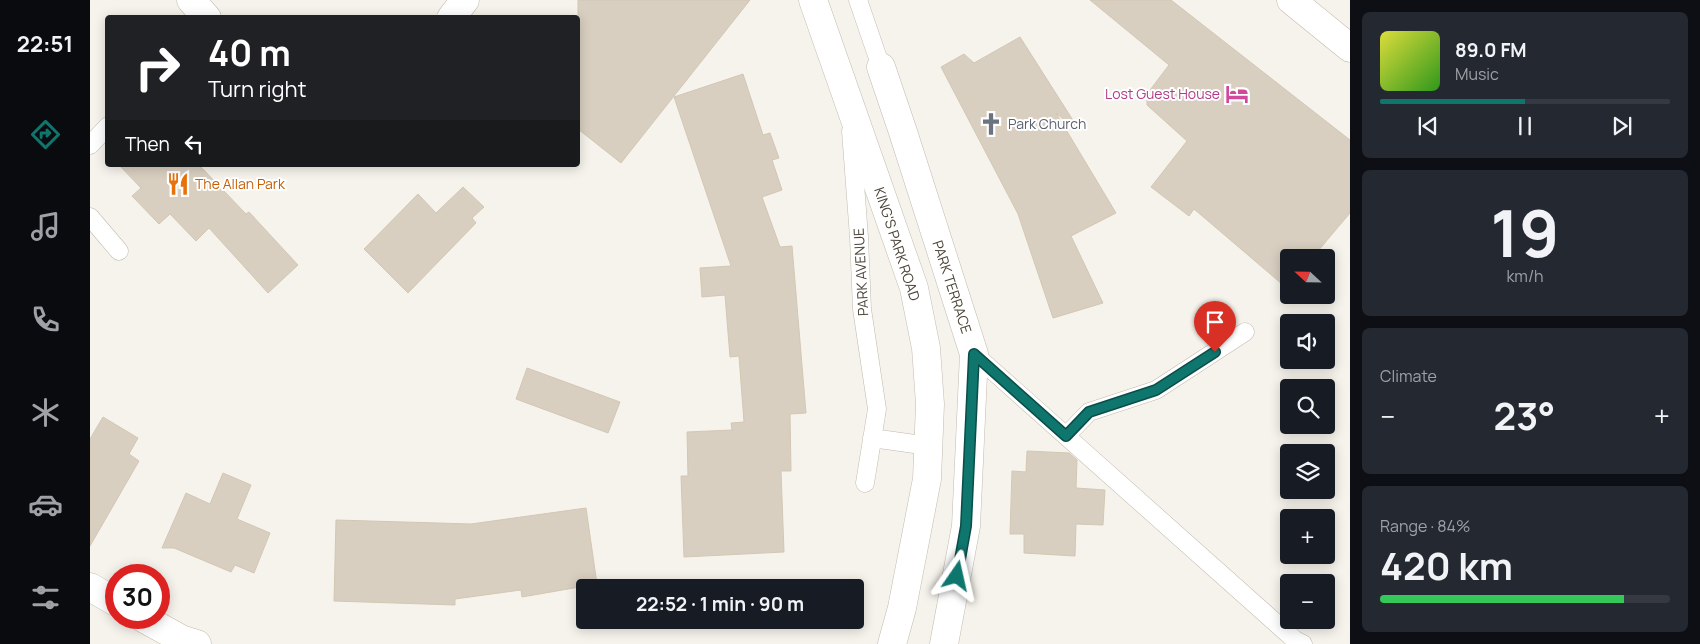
<!DOCTYPE html>
<html lang="en">
<head>
<meta charset="utf-8">
<style>
	:root { --surface:#171b24; --page:#242831; --text:#f1f3f6; --muted:#9ea1a6; --line:#363941; --accent:#0f766e }
	body { margin:0; font-family:Manrope,sans-serif; background:var(--page); color:var(--text); height:100vh; display:flex; flex-direction:column; font-size:19px; white-space:nowrap }
	* { box-sizing:border-box; margin:0 }
	p { font-size:16px; color:var(--muted) }
	.icon { flex:none; width:28px; height:28px; fill:none; stroke:currentColor; stroke-width:2; stroke-linecap:round; stroke-linejoin:round }
	.map { position:relative; flex:1; overflow:hidden }
	.sheet { display:flex; flex-direction:column; gap:12px; padding:12px; background:#0d0f14; width:350px }
	.sheet>* { flex:none }
	.hud { position:absolute; left:15px; top:15px; width:475px; height:152px; border-radius:5px; box-shadow:0 2px 12px #0003; background:#202124; color:#fff; overflow:hidden }
	.needle { width:32px; rotate:292deg }
	.controls { position:absolute; left:1190px; top:249px; display:grid; gap:10px }
	.controls a { display:grid; place-items:center; width:55px; height:55px; border-radius:5px; background:var(--surface); box-shadow:0 2px 12px #0003; font-size:25px }
	.speed { position:absolute; left:15px; top:564px; display:flex; gap:10px; font-size:25px; font-weight:700; text-align:center }
	.speed>* { display:grid; place-content:center; width:65px; height:65px; border-radius:50%; background:var(--surface); box-shadow:0 2px 12px #0003; line-height:1 }
	.speed .limit { border:8px solid #d22; background:#fff; color:#111 }
	.pin { position:absolute; display:grid; place-items:center; width:42px; height:42px; color:#fff; margin:-51px -21px; border-radius:50% 50% 50% 0; rotate:-45deg; box-shadow:0 0 5px #0007 }
	.pin .icon { rotate:45deg }
	.me { position:absolute; width:55px; margin:-28px; rotate:11deg; stroke-linejoin:round; filter:drop-shadow(0 0 4px #0008) }
	.turn { display:flex; align-items:center; gap:18px; height:105px; padding:0 20px; font-size:22px }
	.turn .icon { width:65px; height:65px; stroke-width:2.5 }
	.turn b { display:block; font-size:35px; line-height:42px }
	.then { display:flex; align-items:center; height:48px; padding:0 20px; background:#0003; gap:10px; font-size:19px }
	.big { font-size:38px; font-weight:700; line-height:1.1 }
	.sheet .tile { flex:1; display:flex; flex-direction:column; justify-content:center; gap:8px; min-width:0; padding:0 18px; border-radius:8px; background:var(--page) }
	.sheet .dial { align-items:center; gap:0 }
	.dial b { font-size:65px; line-height:1 }
	.song { display:flex; align-items:center; gap:15px }
	.cover { width:60px; height:60px; border-radius:8px; background:linear-gradient(135deg,hsl(60 70% 55%),hsl(110 70% 35%)) }
	.played { height:5px; border-radius:2px; background:linear-gradient(90deg,var(--accent) 50%,var(--line) 50%) }
	.keys { display:flex; justify-content:space-around; direction:ltr }
	.heat { display:flex; justify-content:space-between; align-items:center; font-size:28px; direction:ltr }
	.charge { height:8px; border-radius:4px; background:linear-gradient(90deg,#34c759 84%,var(--line) 0) }
	.trip { position:absolute; left:486px; top:579px; width:288px; height:50px; border-radius:5px; background:var(--surface); box-shadow:0 2px 12px #0003; font-weight:700; line-height:50px; text-align:center }
	main { display:flex; flex:1; min-height:0 }
	.menu { display:flex; flex-direction:column; width:90px; justify-content:space-around; align-items:center; background:#090b0e; color:var(--muted) }
	.menu .icon { width:35px; height:35px }
	.menu .on { color:var(--accent) }
	.menu b { font-size:22px; color:var(--text) }
	.map>svg:first-child { display:block }
</style>
</head>
<body>
<main>
<nav class="menu">
<b>22:51</b>
<svg class="icon on" aria-label="directions" viewBox="0 0 24 24"><path d="M12 3l9 9-9 9-9-9zM9 14v-3h6M13 9l2 2-2 2"/></svg>
<svg class="icon" aria-label="music" viewBox="0 0 24 24"><path d="M9 18V5l10-2v13"/><circle cx="6" cy="18" r="3"/><circle cx="16" cy="16" r="3"/></svg>
<svg class="icon" aria-label="phone" viewBox="0 0 24 24"><path d="M5 4h4l2 5-3 2q2 4 5 5l2-3 5 2v4C11 20 4 13 5 4z"/></svg>
<svg class="icon" aria-label="climate" viewBox="0 0 24 24"><path d="M12 3v18M4 7l16 10M4 17L20 7"/></svg>
<svg class="icon" aria-label="car" viewBox="0 0 24 24"><path d="M5 17H2v-5l4-1 3-4h7l3 4 3 1v5h-3M9 17h6M6 11h13"/><circle cx="7" cy="17" r="2"/><circle cx="17" cy="17" r="2"/></svg>
<svg class="icon" aria-label="filters" viewBox="0 0 24 24"><path d="M4 7h16M4 17h16"/><circle cx="9" cy="7" r="2"/><circle cx="15" cy="17" r="2"/></svg>
</nav>
<div class="map">
<svg width="1260" height="644" viewBox="0 0 1260 644">
	<rect width="100%" height="100%" fill="#f6f3ec"/>
	<path fill="#d8cfc1" stroke="#d3c7b4" d="M488,0H660L531,163L488,129Z
		M1000,0H1081L1260,140V213L1222,258H1199V290L1104,209L1099,216L1061,187L1097,141L1057,105V94L1079,65Z
		M930,37L986,125L983,127L966,113L1026,213L981,236L1013,303L963,318L928,214L851,67L874,54L884,63Z
		M653,74L673,135L680,133L689,158L682,160L692,190L672,197L690,247L702,246L716,413L700,414L701,471H691L694,552L594,557L591,476H598L597,432L642,430L641,423L654,422L649,356L640,357L635,295L612,297L610,268L641,266L584,97Z
		M29,165H109L156,214L159,212L208,265L178,293L119,228L106,241L80,214L69,224L42,196L51,188Z
		M373,187L394,207L382,218L386,223L318,293L274,249L328,194L346,213Z
		M437,368L530,402L518,433L426,399Z
		M13,417L48,438L39,454L49,461L0,546V439Z
		M937,451L979,453L987,460L986,488L1015,490L1013,525L986,524L985,556L934,553V534H920L922,471L936,472Z
		M133,473L161,485L147,519L180,533L164,573L145,565L141,572L84,548H72L96,493L120,504Z
		M496,508L507,584L432,597L431,590L365,599V605L244,601L246,520L381,524Z"/>
	<g fill="none" stroke-linecap="round" stroke-linejoin="round">
		<defs>
			<path id="service" d="M768,0L791,67
				M761,131L769,237L772,309L787,409L775,483
				M0,145L18,126
				M0,217L29,251
				M884,354L1205,640L1213,644
				M976,436L999,412L1066,390L1155,332
				M782,438L839,446"/>
			<path id="minor" d="M101,0L117,18
				M1201,0L1260,48
				M361,18L375,0
				M791,67L813,132L884,354L876,526L854,644
				M0,587L26,602
				M53,618L91,639L107,644"/>
			<path id="tertiary" d="M723,0L824,288L836,348L840,404L837,479L812,608L802,644"/>
		</defs>
		<use href="#service" stroke="#c2bbae" stroke-width="19"/>
		<use href="#minor" stroke="#c2bbae" stroke-width="29"/>
		<use href="#tertiary" stroke="#c2bbae" stroke-width="29"/>
		<use href="#service" stroke="#fff" stroke-width="18"/>
		<use href="#minor" stroke="#fff" stroke-width="28"/>
		<use href="#tertiary" stroke="#fff" stroke-width="28"/>
	</g>
	<g fill="none" stroke-linecap="round" stroke-linejoin="round">
		<defs>
			<path id="route" d="M867,576L876,526L884,354L976,436L999,412L1066,390L1125,352"/>
		</defs>
		<use href="#route" stroke="#0a4d48" stroke-width="12"/>
		<use href="#route" stroke="#0f766e" stroke-width="9"/>
	</g>
	<defs>
		<symbol id="hotel-bare" viewBox="-9 -9 18 18"><path d="M-6-4.5h1.5V1H6V5H4.5V3h-9V5H-6ZM-4 0a1.8 1.8 0 1 1 3.6 0ZM.5 0V-2.5h3Q6-2.5 6 0Z" fill="#d1479c" stroke="#fff" stroke-width="2.5" paint-order="stroke"/></symbol>
		<symbol id="church-bare" viewBox="-9 -9 18 18"><path d="M-1.2-6h2.4v3.5h3.3v2.4h-3.3V6h-2.4V-.1h-3.3v-2.4h3.3Z" fill="#6b7280" stroke="#fff" stroke-width="2.5" paint-order="stroke"/></symbol>
		<symbol id="restaurant-bare" viewBox="-9 -9 18 18"><path d="M-5-6h1v4h1v-4h1v4h1v-4h1v5L-1.5 .5V6h-2V.5L-5-1ZM5-6V6H3V1.5H1.5Q1.5-4 5-6Z" fill="#e8710a" stroke="#fff" stroke-width="2.5" paint-order="stroke"/></symbol>
	</defs>
	<g fill-rule="evenodd">
		<use href="#hotel-bare" x="1131" y="78" width="32" height="32"/>
		<use href="#church-bare" x="885" y="108" width="32" height="32"/>
		<use href="#restaurant-bare" x="72" y="168" width="32" height="32"/>
	</g>
	<g text-anchor="middle" stroke-width="4" stroke-linejoin="round" paint-order="stroke">
		<g font-size="14" fill="#b23c85" stroke="#fff" text-anchor="end">
			<text x="1130" y="99">Lost Guest House</text>
		</g>
		<g font-size="14" fill="#5b616d" stroke="#fff" text-anchor="start">
			<text x="918" y="129">Park Church</text>
		</g>
		<g font-size="14" fill="#c56008" stroke="#fff" text-anchor="start">
			<text x="105" y="189">The Allan Park</text>
		</g>
		<g font-size="14" fill="#4b4439" stroke="#fff">
			<text transform="translate(807 244) rotate(72)" y="5">KING'S PARK ROAD</text>
			<text transform="translate(771 272) rotate(-93)" y="5">PARK AVENUE</text>
			<text transform="translate(862 287) rotate(72)" y="5">PARK TERRACE</text>
		</g>
	</g>
</svg>
<div class="controls">
<a><svg class="needle" viewBox="-14 -14 28 28"><path d="M0-13l5 13h-10z" fill="#e53935"/><path d="M0 13l5-13h-10z" fill="#9ea1a6"/></svg></a>
<a><svg class="icon" aria-label="sound" viewBox="0 0 24 24"><path d="M4 9h4l5-4v14l-5-4H4zM17 9q2 3 0 6"/></svg></a>
<a><svg class="icon" aria-label="search" viewBox="0 0 24 24"><circle cx="10" cy="10" r="6"/><path d="M15 15l6 6"/></svg></a>
<a><svg class="icon" aria-label="layers" viewBox="0 0 24 24"><path d="M12 4l9 5-9 5-9-5zM3 14l9 5 9-5"/></svg></a>
<a>+</a>
<a>−</a>
</div>
<div class="speed"><div class="limit">30</div></div>
<div class="pin" style="left:1125px;top:352px;background:#d93025"><svg class="icon" aria-label="arrive" viewBox="0 0 24 24"><path d="M6 21V4h12l-3 4 3 4H6"/></svg></div>
<svg class="me" style="left:867px;top:576px" viewBox="-20 -20 40 40"><path d="M0-17L14 15 0 8-14 15z" fill="#0f766e" stroke="#fff" stroke-width="4"/></svg>
<div class="trip">22:52 · 1 min · 90 m</div>
<div class="hud">
<div class="turn"><svg class="icon" aria-label="right" viewBox="0 0 24 24"><path d="M7 20v-9h11M14 6l5 5-5 5"/></svg><div><b>40 m</b>Turn right</div></div>
<div class="then">Then<svg class="icon" aria-label="left" viewBox="0 0 24 24"><path d="M17 20v-9H6M10 6l-5 5 5 5"/></svg></div>
</div>
</div>
<section class="sheet">
<div class="tile">
<div class="song"><i class="cover"></i><div><b>89.0 FM</b><p>Music</p></div></div>
<div class="played"></div>
<div class="keys"><svg class="icon" aria-label="previous" viewBox="0 0 24 24"><path d="M18 5L8 12l10 7zM5 5v14"/></svg><svg class="icon" aria-label="pause" viewBox="0 0 24 24"><path d="M8 5v14M16 5v14"/></svg><svg class="icon" aria-label="next" viewBox="0 0 24 24"><path d="M6 5l10 7-10 7zM19 5v14"/></svg></div>
</div>
<div class="tile dial"><b>19</b><p>km/h</p></div>
<div class="tile"><p>Climate</p>
<div class="heat"><a>−</a><b class="big">23°</b><a>+</a></div>
</div>
<div class="tile"><p>Range · 84%</p><b class="big">420 km</b><div class="charge"></div></div>
</section>
</main>
</body>
</html>
